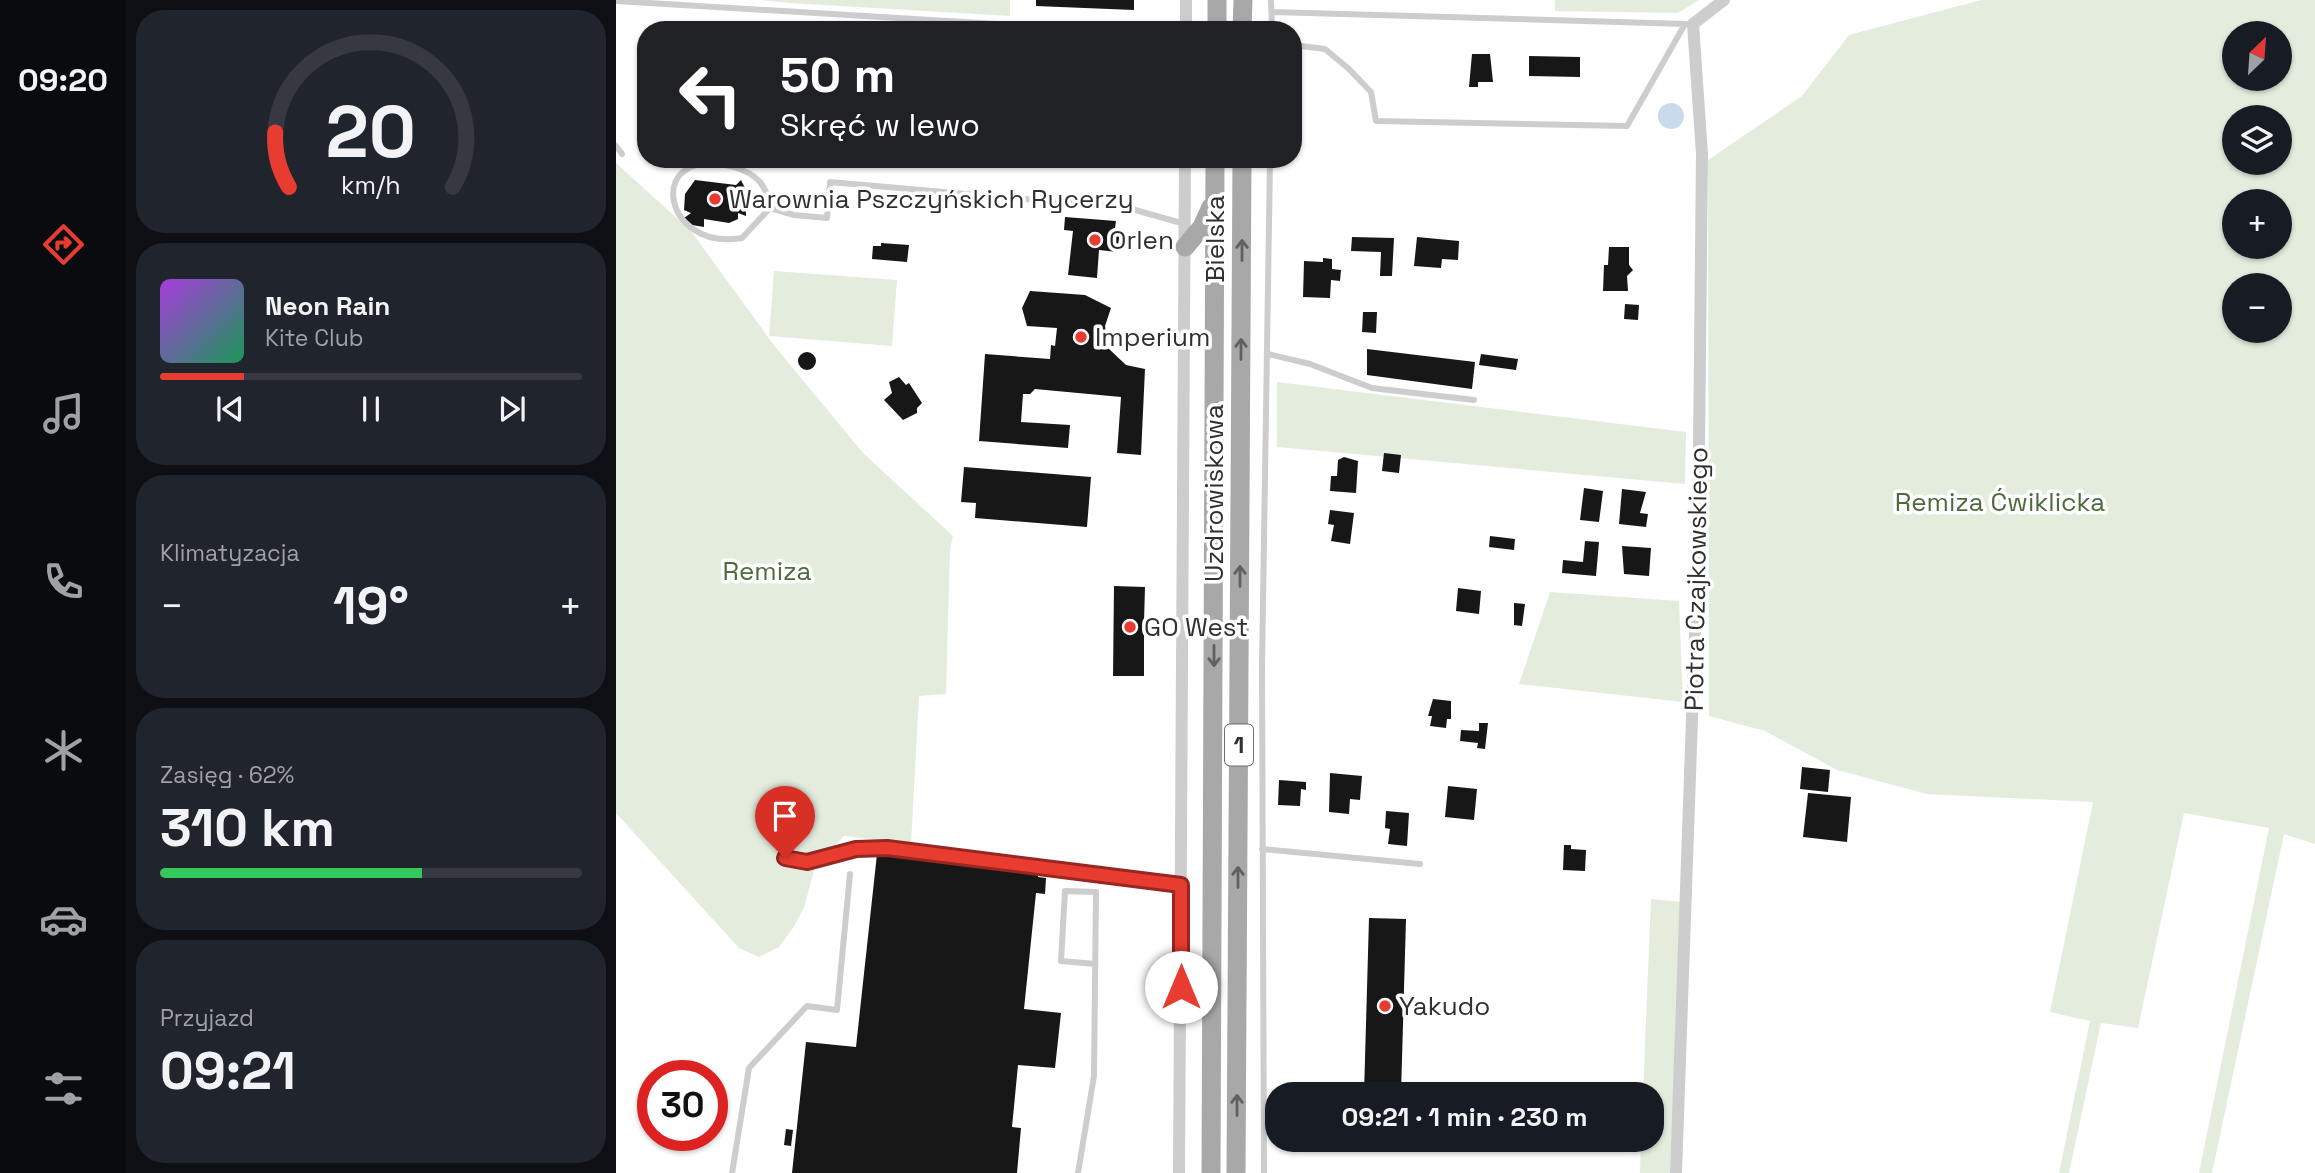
<!DOCTYPE html>
<html lang="pl">
<head>
<meta charset="utf-8">
<style>
	:root { --surface:#171b24; --page:#20242c; --text:#f1f3f6; --muted:#9ea1a6; --line:#363941; --accent:#e83c31 }
	body { margin:0; font-family:"Space Grotesk",sans-serif; background:var(--page); color:var(--text); height:100vh; display:flex; flex-direction:column; font-size:26px; white-space:nowrap }
	* { box-sizing:border-box; margin:0 }
	p { font-size:23px; color:var(--muted) }
	.icon { flex:none; width:38px; height:38px; fill:none; stroke:currentColor; stroke-width:2; stroke-linecap:round; stroke-linejoin:round }
	.map { position:relative; flex:1; overflow:hidden }
	.sheet { display:flex; flex-direction:column; gap:10px; padding:10px; background:#0d0f14; width:490px }
	.sheet>* { flex:none }
	.guide { position:absolute; left:21px; top:21px; width:665px; height:147px; border-radius:28px; box-shadow:0 2px 5px #0004; background:#202124; color:#fff; overflow:hidden }
	.needle { width:46px; rotate:25deg }
	.controls { position:absolute; left:1606px; top:21px; display:grid; gap:14px }
	.controls a { display:grid; place-items:center; width:70px; height:70px; border-radius:50%; background:var(--surface); box-shadow:0 2px 5px #0004; font-size:35px }
	.speed { position:absolute; left:21px; top:1060px; display:flex; gap:14px; font-size:35px; font-weight:700; text-align:center }
	.speed>* { display:grid; place-content:center; width:91px; height:91px; border-radius:50%; background:var(--surface); box-shadow:0 2px 5px #0004; line-height:1 }
	.speed .limit { border:10px solid #d22; background:#fff; color:#111 }
	.pin { position:absolute; display:grid; place-items:center; width:60px; height:60px; color:#fff; margin:-72px -30px; border-radius:50% 50% 50% 0; rotate:-45deg; box-shadow:0 0 7px #0007 }
	.pin .icon { rotate:45deg }
	.me { position:absolute; width:77px; margin:-38px; rotate:0deg; stroke-linejoin:round; filter:drop-shadow(0 0 5px #0008) }
	.turn { display:flex; align-items:center; gap:24px; height:147px; padding:0 28px; font-size:32px }
	.turn .icon { width:91px; height:91px; stroke-width:2.5 }
	.turn b { display:block; font-size:49px; line-height:60px }
	.big { font-size:52px; font-weight:700; line-height:1.1 }
	.sheet .card { flex:1; display:flex; flex-direction:column; justify-content:center; gap:10px; min-width:0; padding:0 24px; border-radius:28px; background:var(--page) }
	.sheet .dial { align-items:center; gap:0 }
	.dial svg { height:182px; overflow:visible; fill:none; stroke:var(--line); stroke-width:7; stroke-linecap:round; text-anchor:middle }
	.dial text { fill:var(--text); stroke:none }
	.song { display:flex; align-items:center; gap:21px }
	.cover { width:84px; height:84px; border-radius:10px; background:linear-gradient(135deg,hsl(280 70% 55%),hsl(150 70% 35%)) }
	.played { height:7px; border-radius:4px; background:linear-gradient(90deg,var(--accent) 20%,var(--line) 20%) }
	.keys { display:flex; justify-content:space-around; direction:ltr }
	.heat { display:flex; justify-content:space-between; align-items:center; font-size:38px; direction:ltr }
	.charge { height:10px; border-radius:5px; background:linear-gradient(90deg,#34c759 62%,var(--line) 0) }
	.trip { position:absolute; left:649px; top:1082px; width:399px; height:70px; border-radius:28px; background:var(--surface); box-shadow:0 2px 5px #0004; font-weight:700; line-height:70px; text-align:center }
	main { display:flex; flex:1; min-height:0 }
	.tabs { display:flex; flex-direction:column; width:126px; justify-content:space-around; align-items:center; background:#090b0e; color:var(--muted) }
	.tabs .icon { width:49px; height:49px }
	.tabs .active { color:var(--accent) }
	.tabs b { font-size:32px; color:var(--text) }
	.map>svg:first-child { display:block }
</style>
</head>
<body>
<main>
<nav class="tabs">
<b>09:20</b>
<svg class="icon active" aria-label="directions" viewBox="0 0 24 24"><path d="M12 3l9 9-9 9-9-9zM9 14v-3h6M13 9l2 2-2 2"/></svg>
<svg class="icon" aria-label="music" viewBox="0 0 24 24"><path d="M9 18V5l10-2v13"/><circle cx="6" cy="18" r="3"/><circle cx="16" cy="16" r="3"/></svg>
<svg class="icon" aria-label="phone" viewBox="0 0 24 24"><path d="M5 4h4l2 5-3 2q2 4 5 5l2-3 5 2v4C11 20 4 13 5 4z"/></svg>
<svg class="icon" aria-label="climate" viewBox="0 0 24 24"><path d="M12 3v18M4 7l16 10M4 17L20 7"/></svg>
<svg class="icon" aria-label="car" viewBox="0 0 24 24"><path d="M5 17H2v-5l4-1 3-4h7l3 4 3 1v5h-3M9 17h6M6 11h13"/><circle cx="7" cy="17" r="2"/><circle cx="17" cy="17" r="2"/></svg>
<svg class="icon" aria-label="filters" viewBox="0 0 24 24"><path d="M4 7h16M4 17h16"/><circle cx="9" cy="7" r="2"/><circle cx="15" cy="17" r="2"/></svg>
</nav>
<section class="sheet">
<div class="card dial"><svg viewBox="0 0 100 80">
<path d="M14 69A42 42 0 1 1 86 69"/>
<path d="M14 69A42 42 0 0 1 8 45" stroke="#e83c31"/>
<text x="50" y="56" font-size="32" font-weight="700">20</text>
<text x="50" y="72" font-size="11">km/h</text>
</svg></div>
<div class="card">
<div class="song"><i class="cover"></i><div><b>Neon Rain</b><p>Kite Club</p></div></div>
<div class="played"></div>
<div class="keys"><svg class="icon" aria-label="previous" viewBox="0 0 24 24"><path d="M18 5L8 12l10 7zM5 5v14"/></svg><svg class="icon" aria-label="pause" viewBox="0 0 24 24"><path d="M8 5v14M16 5v14"/></svg><svg class="icon" aria-label="next" viewBox="0 0 24 24"><path d="M6 5l10 7-10 7zM19 5v14"/></svg></div>
</div>
<div class="card"><p>Klimatyzacja</p>
<div class="heat"><a>−</a><b class="big">19°</b><a>+</a></div>
</div>
<div class="card"><p>Zasięg · 62%</p><b class="big">310 km</b><div class="charge"></div></div>
<div class="card"><p>Przyjazd</p><b class="big">09:21</b></div>
</section>
<div class="map">
<svg width="1699" height="1173" viewBox="0 0 1699 1173">
	<rect width="100%" height="100%" fill="#fff"/>
	<path fill="#e4eddd" fill-rule="evenodd" d="M144,0H394V16L173,3Z
		M939,0H1083L1062,13L939,11Z
		M1365,0H1699V844L1668,834L1596,1173H1583L1653,828L1568,813L1522,1028L1485,1023L1453,1173H1443L1474,1021L1434,1012L1477,802L1311,794L1221,770L1149,731L1093,716L1092,160L1186,96L1233,35ZM1619,33H1664V79H1619ZM1619,117H1664V163H1619ZM1619,201H1664V247H1619ZM1619,285H1664V331H1619Z
		M0,163L75,231L157,344L247,453L337,536L334,549L330,694L303,696L295,844L228,836L199,867L188,908L177,928L163,947L143,957L123,948L0,813Z
		M158,271L281,280L276,346L153,336Z
		M661,382L1070,432L1069,484L661,447Z
		M934,592L1063,601L1067,702L903,684Z
		M1035,899L1065,902L1054,1173H1024L1025,1139H1036V1094H1027Z"/>
	<path fill="#cadaed" d="M1042 116a13 13 0 1 1 26 0a13 13 0 1 1-26 0Z"/>
	<path fill="#171717" d="M420,0H518V10L420,6Z
		M856,54H874L877,82H862V87H853Z
		M913,56L964,57V77L913,76Z
		M79,180L120,185L125,180L130,190V216L122,213V219L113,223L88,219V227L76,225L68,218L75,213L68,210L69,194Z
		M449,217L500,221L499,228L504,232L501,252L483,250L481,278L452,275L457,231L448,230Z
		M736,237L778,238L776,276H764L765,252L735,251Z
		M801,237L843,241L842,260L826,259L825,268L798,266Z
		M265,243L293,245L291,262L256,259L257,246H265Z
		M993,247H1013V265L1017,270L1011,276L1012,291H987L988,265H992Z
		M707,258L716,259V269L725,270L724,281L715,280L714,298L687,297L688,261L707,262Z
		M414,291L469,295L495,308L489,326L492,348L510,365L529,369L525,455L501,453L505,397L419,389L414,394H407L405,422L454,425L452,448L363,441L369,354L434,359L435,345L439,346L441,328L411,326L406,308Z
		M1009,304L1023,305L1022,320L1008,319Z
		M747,312H761L760,333L746,332Z
		M751,349L859,362L856,389L751,375Z
		M182 361a9 9 0 1 1 18 0a9 9 0 1 1-18 0Z
		M865,354L902,359L900,370L863,365Z
		M283,377L290,385L293,383L306,403L301,408V413L287,420L268,400L276,393L273,382Z
		M768,453L785,455L783,473L766,471Z
		M728,457L742,461L740,493L714,491L715,476H721L722,460Z
		M348,467L475,477L471,527L359,518L360,503L345,502Z
		M968,488L987,491L983,522L964,520Z
		M1006,489L1030,492L1024,513L1032,514L1030,527L1003,524Z
		M714,510L738,513L734,544L715,541L718,525L712,524Z
		M874,536L899,539L898,550L873,547Z
		M969,541L983,542L980,576L946,573L947,560L967,562Z
		M1006,546L1035,548L1033,576L1008,574Z
		M498,586L529,587L528,622H532V632H528V676H497Z
		M842,588L865,591L863,614L840,611Z
		M898,603L909,604L906,626L898,625Z
		M817,699L835,701V719H831L830,728L814,726L816,716H812Z
		M863,723H872L869,749L861,748L862,743L844,741L845,730L863,731Z
		M1186,767L1214,770L1212,792L1184,789Z
		M714,773L746,776L744,800L734,799L733,814L713,812Z
		M663,780L690,782V790L685,789L684,806L662,805Z
		M832,786L861,789L858,820L829,817Z
		M1192,793L1235,797L1231,842L1187,837Z
		M770,811L793,813L791,846L772,844L774,829L769,828Z
		M948,845H955V849L970,850L969,871L947,870Z
		M261,854L422,870V877L430,878L429,894L420,893L408,1009L445,1013L439,1068L402,1065L396,1127L405,1128L401,1173H176L190,1042L240,1047Z
		M753,918L790,919L785,1094H748Z
		M170,1129L177,1130L175,1146L168,1145Z"/>
	<g fill="none" stroke-linecap="round" stroke-linejoin="round">
		<path stroke="#cdcdcd" stroke-width="6" d="M655,0L656,30
			M0,1L482,30
			M656,12L1070,24
			M677,45L709,49L733,69L755,92L760,121L1011,126L1069,24
			M0,146L6,154
			M154,208L126,238C45,252 27,143 118,167C141,174 151,185 154,208L178,215L211,218L214,182L512,208L569,224
			M652,354L694,364L756,388L858,400
			M646,849L804,864
			M169,858L191,862L240,849L271,848L565,885
			M116,1173L133,1068L191,1006L221,1010L234,874
			M462,1173L478,1076L480,892L449,891L445,961L479,964
			M648,1173L646,666L654,159"/>
		<path stroke="#cdcdcd" stroke-width="12" d="M570,30V0
			M563,1173L569,159
			M1060,1173L1082,548L1086,154L1077,24L1108,0"/>
		<path stroke="#a8a8a8" stroke-width="19" d="M601,30V0
			M626,30L627,0
			M569,247L586,227L595,207
			M595,1173L599,159
			M620,1173L626,159"/>
	</g>
	<defs><path id="oneway-shaft" d="M-6 0H5M1.5-3L5.5 0L1.5 3" fill="none" stroke-width="1.6" stroke-linecap="round" stroke-linejoin="round" transform="scale(1.75)"/></defs>
	<g stroke="#606060">
		<use href="#oneway-shaft" transform="translate(626 250) rotate(-90)"/>
		<use href="#oneway-shaft" transform="translate(625 349) rotate(-90)"/>
		<use href="#oneway-shaft" transform="translate(624 576) rotate(-90)"/>
		<use href="#oneway-shaft" transform="translate(598 656) rotate(90)"/>
		<use href="#oneway-shaft" transform="translate(622 877) rotate(-90)"/>
		<use href="#oneway-shaft" transform="translate(621 1105) rotate(-90)"/>
	</g>
	<g fill="none" stroke-linecap="round" stroke-linejoin="round">
		<defs>
			<path id="route" d="M169,858L191,862L240,849L271,848L565,885V987"/>
		</defs>
		<use href="#route" stroke="#972720" stroke-width="18"/>
		<use href="#route" stroke="#e83c31" stroke-width="12"/>
	</g>
	<g fill="#e83c31" stroke="#fff" stroke-width="2.5">
		<circle cx="99" cy="199" r="7"/>
		<circle cx="479" cy="240" r="7"/>
		<circle cx="465" cy="337" r="7"/>
		<circle cx="514" cy="627" r="7"/>
		<circle cx="769" cy="1006" r="7"/>
	</g>
	<g text-anchor="middle" stroke-width="7" stroke-linejoin="round" paint-order="stroke">
		<rect fill="#fff" stroke="#6e6e6e" stroke-width="2" x="609" y="724.5" width="28" height="41" rx="5"/>
		<g font-size="24" font-weight="bold" fill="#303030">
			<text x="623" y="753">1</text>
		</g>
		<g font-size="26" fill="#303030" stroke="#fff" text-anchor="start">
			<text x="113" y="208">Warownia Pszczyńskich Rycerzy</text>
			<text x="493" y="249">Orlen</text>
			<text x="479" y="346">Imperium</text>
			<text x="528" y="636">GO West</text>
			<text x="783" y="1015">Yakudo</text>
		</g>
		<g font-size="26" fill="#303030" stroke="#fff">
			<text transform="translate(599 239) rotate(-90)" y="9">Bielska</text>
			<text transform="translate(598 493) rotate(-90)" y="9">Uzdrowiskowa</text>
			<text transform="translate(1080 579) rotate(-89)" y="9">Piotra Czajkowskiego</text>
		</g>
		<g font-size="26" fill="#4c6c3c" stroke="#fff">
			<text x="1384" y="511">Remiza Ćwiklicka</text>
			<text x="151" y="580">Remiza</text>
		</g>
	</g>
</svg>
<div class="controls">
<a><svg class="needle" viewBox="-14 -14 28 28"><path d="M0-13l5 13h-10z" fill="#e53935"/><path d="M0 13l5-13h-10z" fill="#9ea1a6"/></svg></a>
<a><svg class="icon" aria-label="layers" viewBox="0 0 24 24"><path d="M12 4l9 5-9 5-9-5zM3 14l9 5 9-5"/></svg></a>
<a>+</a>
<a>−</a>
</div>
<div class="speed"><div class="limit">30</div></div>
<div class="pin" style="left:169px;top:858px;background:#d93025"><svg class="icon" aria-label="arrive" viewBox="0 0 24 24"><path d="M6 21V4h12l-3 4 3 4H6"/></svg></div>
<svg class="me" style="left:565px;top:987px" viewBox="-20 -20 40 40"><circle r="19" fill="#fff"/><path d="M0-13L10 11 0 6-10 11z" fill="#e83c31"/></svg>
<div class="trip">09:21 · 1 min · 230 m</div>
<div class="guide">
<div class="turn"><svg class="icon" aria-label="left" viewBox="0 0 24 24"><path d="M17 20v-9H6M10 6l-5 5 5 5"/></svg><div><b>50 m</b>Skręć w lewo</div></div>
</div>
</div>
</main>
</body>
</html>
